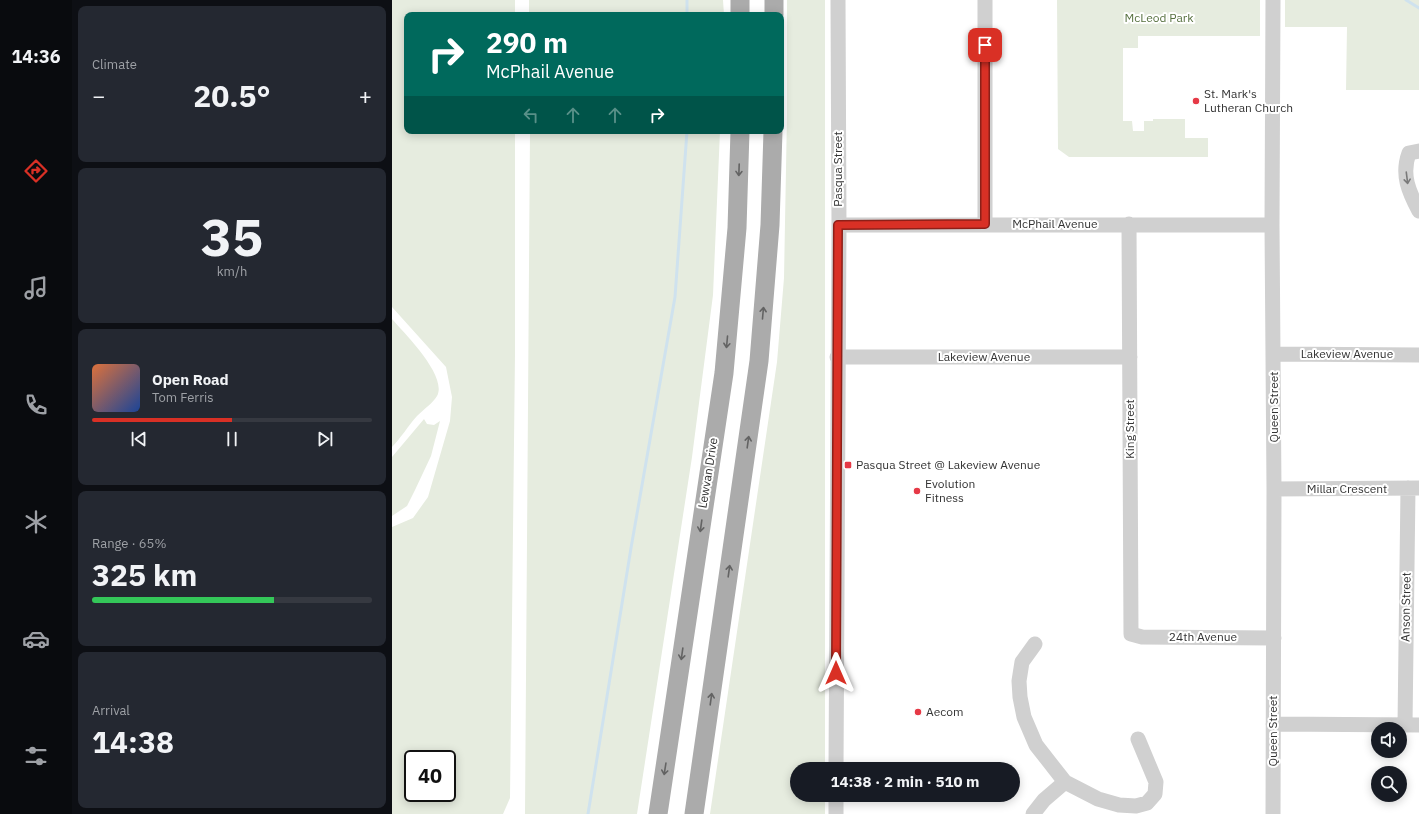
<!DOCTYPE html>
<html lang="en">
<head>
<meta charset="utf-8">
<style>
	:root { --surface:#171b24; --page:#242831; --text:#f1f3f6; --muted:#9ea1a6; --line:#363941; --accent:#d93025 }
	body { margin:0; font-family:"IBM Plex Sans",sans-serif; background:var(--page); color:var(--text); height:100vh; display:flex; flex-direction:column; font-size:15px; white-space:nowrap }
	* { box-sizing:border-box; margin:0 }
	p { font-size:13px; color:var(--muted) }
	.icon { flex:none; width:22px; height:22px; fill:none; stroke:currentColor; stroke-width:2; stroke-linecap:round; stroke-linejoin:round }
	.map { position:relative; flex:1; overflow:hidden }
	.sheet { display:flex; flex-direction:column; gap:6px; padding:6px; background:#0d0f14; width:320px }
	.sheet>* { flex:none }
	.banner { position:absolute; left:12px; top:12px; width:380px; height:122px; border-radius:8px; box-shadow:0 2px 10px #0003; background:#00695c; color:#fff; overflow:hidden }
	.controls { position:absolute; left:979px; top:722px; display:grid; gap:8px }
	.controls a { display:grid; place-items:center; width:36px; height:36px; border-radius:50%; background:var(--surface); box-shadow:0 2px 10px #0003; font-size:20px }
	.speed { position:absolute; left:12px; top:750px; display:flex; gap:8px; font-size:20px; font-weight:700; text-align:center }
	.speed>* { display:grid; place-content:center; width:52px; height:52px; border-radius:50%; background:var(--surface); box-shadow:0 2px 10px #0003; line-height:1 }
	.speed .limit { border:2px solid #111; border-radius:6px; background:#fff; color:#111 }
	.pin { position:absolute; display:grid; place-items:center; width:34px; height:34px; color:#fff; margin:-17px; border-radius:8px; box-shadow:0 2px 6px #0006 }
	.me { position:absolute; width:44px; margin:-22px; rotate:0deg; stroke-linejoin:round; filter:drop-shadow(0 0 3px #0008) }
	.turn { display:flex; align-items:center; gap:14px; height:84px; padding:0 16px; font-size:18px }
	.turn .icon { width:52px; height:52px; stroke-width:2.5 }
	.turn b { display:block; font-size:28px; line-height:34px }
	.lanes { display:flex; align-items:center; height:38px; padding:0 16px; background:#0003; justify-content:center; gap:20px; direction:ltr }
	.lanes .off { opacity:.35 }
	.big { font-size:30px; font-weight:700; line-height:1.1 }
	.sheet .card { flex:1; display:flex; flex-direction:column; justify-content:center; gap:6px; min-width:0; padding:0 14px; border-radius:8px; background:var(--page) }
	.sheet .dial { align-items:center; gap:0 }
	.dial b { font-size:52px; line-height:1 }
	.song { display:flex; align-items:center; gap:12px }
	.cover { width:48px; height:48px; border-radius:6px; background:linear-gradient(135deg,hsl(20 70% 55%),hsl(220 70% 35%)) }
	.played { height:4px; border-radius:2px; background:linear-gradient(90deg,var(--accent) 50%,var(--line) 50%) }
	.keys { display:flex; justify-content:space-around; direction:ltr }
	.heat { display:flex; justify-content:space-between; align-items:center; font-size:22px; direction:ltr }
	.charge { height:6px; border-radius:3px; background:linear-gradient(90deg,#34c759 65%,var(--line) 0) }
	.trip { position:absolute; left:398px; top:762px; width:230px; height:40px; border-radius:20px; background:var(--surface); box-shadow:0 2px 10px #0003; font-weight:700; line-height:40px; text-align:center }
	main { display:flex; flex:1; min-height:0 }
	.menu { display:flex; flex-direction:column; width:72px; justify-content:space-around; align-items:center; background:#090b0e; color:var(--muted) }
	.menu .icon { width:28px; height:28px }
	.menu .selected { color:var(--accent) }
	.menu b { font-size:18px; color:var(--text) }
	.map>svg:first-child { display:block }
</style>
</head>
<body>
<main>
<nav class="menu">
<b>14:36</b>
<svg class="icon selected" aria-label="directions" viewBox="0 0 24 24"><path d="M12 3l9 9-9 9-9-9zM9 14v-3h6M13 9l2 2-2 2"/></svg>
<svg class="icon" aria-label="music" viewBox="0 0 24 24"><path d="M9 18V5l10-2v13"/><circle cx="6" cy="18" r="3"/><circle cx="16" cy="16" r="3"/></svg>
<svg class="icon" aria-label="phone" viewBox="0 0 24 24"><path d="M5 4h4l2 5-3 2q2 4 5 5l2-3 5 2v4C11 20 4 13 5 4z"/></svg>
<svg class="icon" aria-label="climate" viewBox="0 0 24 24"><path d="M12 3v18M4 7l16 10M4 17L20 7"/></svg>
<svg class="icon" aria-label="car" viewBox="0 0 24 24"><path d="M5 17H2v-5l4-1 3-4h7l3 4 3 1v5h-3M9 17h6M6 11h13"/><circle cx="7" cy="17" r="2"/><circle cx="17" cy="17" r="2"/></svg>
<svg class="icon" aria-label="filters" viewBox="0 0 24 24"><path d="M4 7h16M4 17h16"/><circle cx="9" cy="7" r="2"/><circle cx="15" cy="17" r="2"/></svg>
</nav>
<section class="sheet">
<div class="card"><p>Climate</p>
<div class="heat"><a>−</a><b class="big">20.5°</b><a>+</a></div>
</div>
<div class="card dial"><b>35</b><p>km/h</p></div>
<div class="card">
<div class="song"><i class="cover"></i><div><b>Open Road</b><p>Tom Ferris</p></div></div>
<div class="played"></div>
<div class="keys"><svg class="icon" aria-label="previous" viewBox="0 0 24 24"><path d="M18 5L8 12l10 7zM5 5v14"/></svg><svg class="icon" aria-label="pause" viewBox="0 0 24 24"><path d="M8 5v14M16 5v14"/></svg><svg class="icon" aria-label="next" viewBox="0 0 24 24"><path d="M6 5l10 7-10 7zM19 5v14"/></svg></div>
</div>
<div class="card"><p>Range · 65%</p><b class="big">325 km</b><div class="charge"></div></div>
<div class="card"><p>Arrival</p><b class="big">14:38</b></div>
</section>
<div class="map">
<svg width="1027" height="814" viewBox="0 0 1027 814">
	<rect width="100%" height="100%" fill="#fff"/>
	<path fill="#e6ecdf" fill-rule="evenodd" d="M0,0H123V15H15V131H123V354L118,798L111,814H0V527L21,518L36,497L58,421L60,397L54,367L0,307ZM21,759H55V793H21Z
		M137,0H331L332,15H137Z
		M395,0H433V769H405V795H433V814H318L385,362L392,278L395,114Z
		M665,0H868V36H746V48H731V121H740L741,131H752V121H761V119H793V138H816V157H677L666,149Z
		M893,0H1027V90H954L955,27H893Z
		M138,131H328L321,295L300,457L245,814H133Z
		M0,319C12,333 56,376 45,396C42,402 31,410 25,416C16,426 9,438 0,447Z
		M32,419L35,424L42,425L48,421L39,456L23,490L15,506L0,516V457Z"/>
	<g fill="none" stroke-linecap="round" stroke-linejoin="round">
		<path stroke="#cfe2ee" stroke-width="3" d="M295,0V15
			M1014,0L1027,8
			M196,814L239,548L283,297L295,131"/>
		<path stroke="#d0d0d0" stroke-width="15" d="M1027,151L1017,153C1009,175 1017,192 1027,211
			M593,224V0
			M737,224L739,634L750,637L882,638
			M447,225H880
			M882,354L1027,355
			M445,357H738
			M882,489L1027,488
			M643,644L630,662L627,681L628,697L632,717L644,745L673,782L706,799L727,805L744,806L755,803L763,794L764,782L746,739
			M881,724L1027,725
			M1013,725L1016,488
			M444,769L447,225L446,0
			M444,814V795
			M641,814L652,800L673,782
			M881,814L882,489L880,225L881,0"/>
		<path stroke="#ababab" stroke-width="19" d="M348,0V15
			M382,0V15
			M266,814L332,373L345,228L348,131
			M302,814L367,361L378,225L381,131"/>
	</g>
	<defs><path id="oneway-shaft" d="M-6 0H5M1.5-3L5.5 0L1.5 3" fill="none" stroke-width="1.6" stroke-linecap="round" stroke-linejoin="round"/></defs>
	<g stroke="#636363">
		<use href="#oneway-shaft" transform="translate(347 170) rotate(92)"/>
		<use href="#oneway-shaft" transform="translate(371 313) rotate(-85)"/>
		<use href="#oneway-shaft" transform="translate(335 342) rotate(95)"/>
		<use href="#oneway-shaft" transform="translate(356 442) rotate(-82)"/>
		<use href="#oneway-shaft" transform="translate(309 526) rotate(98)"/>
		<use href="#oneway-shaft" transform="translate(337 571) rotate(-82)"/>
		<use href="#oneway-shaft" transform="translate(290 654) rotate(98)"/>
		<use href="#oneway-shaft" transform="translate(319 699) rotate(-82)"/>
		<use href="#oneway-shaft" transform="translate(273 769) rotate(99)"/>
	</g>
	<use stroke="#7a7a7a" href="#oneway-shaft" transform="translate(1015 178) rotate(83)"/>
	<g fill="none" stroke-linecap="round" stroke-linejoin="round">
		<defs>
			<path id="route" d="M444,673L446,225L593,224V45"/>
		</defs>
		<use href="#route" stroke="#8d1f18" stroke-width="10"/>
		<use href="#route" stroke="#d93025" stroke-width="7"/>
	</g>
	<g fill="#e63946" stroke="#fff" stroke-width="1.5">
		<circle cx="804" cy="101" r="4"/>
		<rect x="452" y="461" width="8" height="8" rx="2"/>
		<circle cx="525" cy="491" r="4"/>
		<circle cx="526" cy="712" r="4"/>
	</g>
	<g text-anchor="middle" stroke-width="4" stroke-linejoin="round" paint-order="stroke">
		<g font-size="12" fill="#56703f" stroke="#fff">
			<text x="767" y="22">McLeod Park</text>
		</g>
		<g font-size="12" fill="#333" stroke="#fff" text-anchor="start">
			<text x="812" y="98">St. Mark's<tspan x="812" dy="14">Lutheran Church</tspan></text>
			<text x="464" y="469">Pasqua Street @ Lakeview Avenue</text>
			<text x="533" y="488">Evolution<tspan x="533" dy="14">Fitness</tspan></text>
			<text x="534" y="716">Aecom</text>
		</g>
		<g font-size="12" fill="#333" stroke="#fff">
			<text transform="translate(446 169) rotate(-90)" y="4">Pasqua Street</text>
			<text x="663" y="228">McPhail Avenue</text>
			<text x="955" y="358">Lakeview Avenue</text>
			<text x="592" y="361">Lakeview Avenue</text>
			<text transform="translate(882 407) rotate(-90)" y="4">Queen Street</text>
			<text transform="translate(738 429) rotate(-90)" y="4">King Street</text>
			<text transform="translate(316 473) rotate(-81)" y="4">Lewvan Drive</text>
			<text x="955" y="493">Millar Crescent</text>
			<text transform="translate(1014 607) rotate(-89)" y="4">Anson Street</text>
			<text x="811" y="641">24th Avenue</text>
			<text transform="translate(881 731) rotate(-90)" y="4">Queen Street</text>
		</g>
	</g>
</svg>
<div class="controls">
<a><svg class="icon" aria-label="sound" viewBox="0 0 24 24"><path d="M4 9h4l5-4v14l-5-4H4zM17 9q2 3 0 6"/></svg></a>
<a><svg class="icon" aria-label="search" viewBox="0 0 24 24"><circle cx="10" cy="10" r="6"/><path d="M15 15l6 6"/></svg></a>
</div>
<div class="speed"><div class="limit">40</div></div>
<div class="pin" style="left:593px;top:45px;background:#d93025"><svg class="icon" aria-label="arrive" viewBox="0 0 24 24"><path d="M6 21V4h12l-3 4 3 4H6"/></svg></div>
<svg class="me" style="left:444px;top:673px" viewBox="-20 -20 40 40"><path d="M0-17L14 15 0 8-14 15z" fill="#d93025" stroke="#fff" stroke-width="4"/></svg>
<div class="trip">14:38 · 2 min · 510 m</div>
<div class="banner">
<div class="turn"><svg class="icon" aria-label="right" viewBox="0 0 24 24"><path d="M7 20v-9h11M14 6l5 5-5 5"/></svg><div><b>290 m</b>McPhail Avenue</div></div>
<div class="lanes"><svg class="icon off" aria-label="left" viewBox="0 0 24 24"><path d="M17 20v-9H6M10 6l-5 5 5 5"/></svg><svg class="icon off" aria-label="ahead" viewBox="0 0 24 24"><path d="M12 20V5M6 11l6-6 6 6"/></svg><svg class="icon off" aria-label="ahead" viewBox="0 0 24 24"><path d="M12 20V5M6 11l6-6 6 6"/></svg><svg class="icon" aria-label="right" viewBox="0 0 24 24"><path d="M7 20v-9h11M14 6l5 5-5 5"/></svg></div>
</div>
</div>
</main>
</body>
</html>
